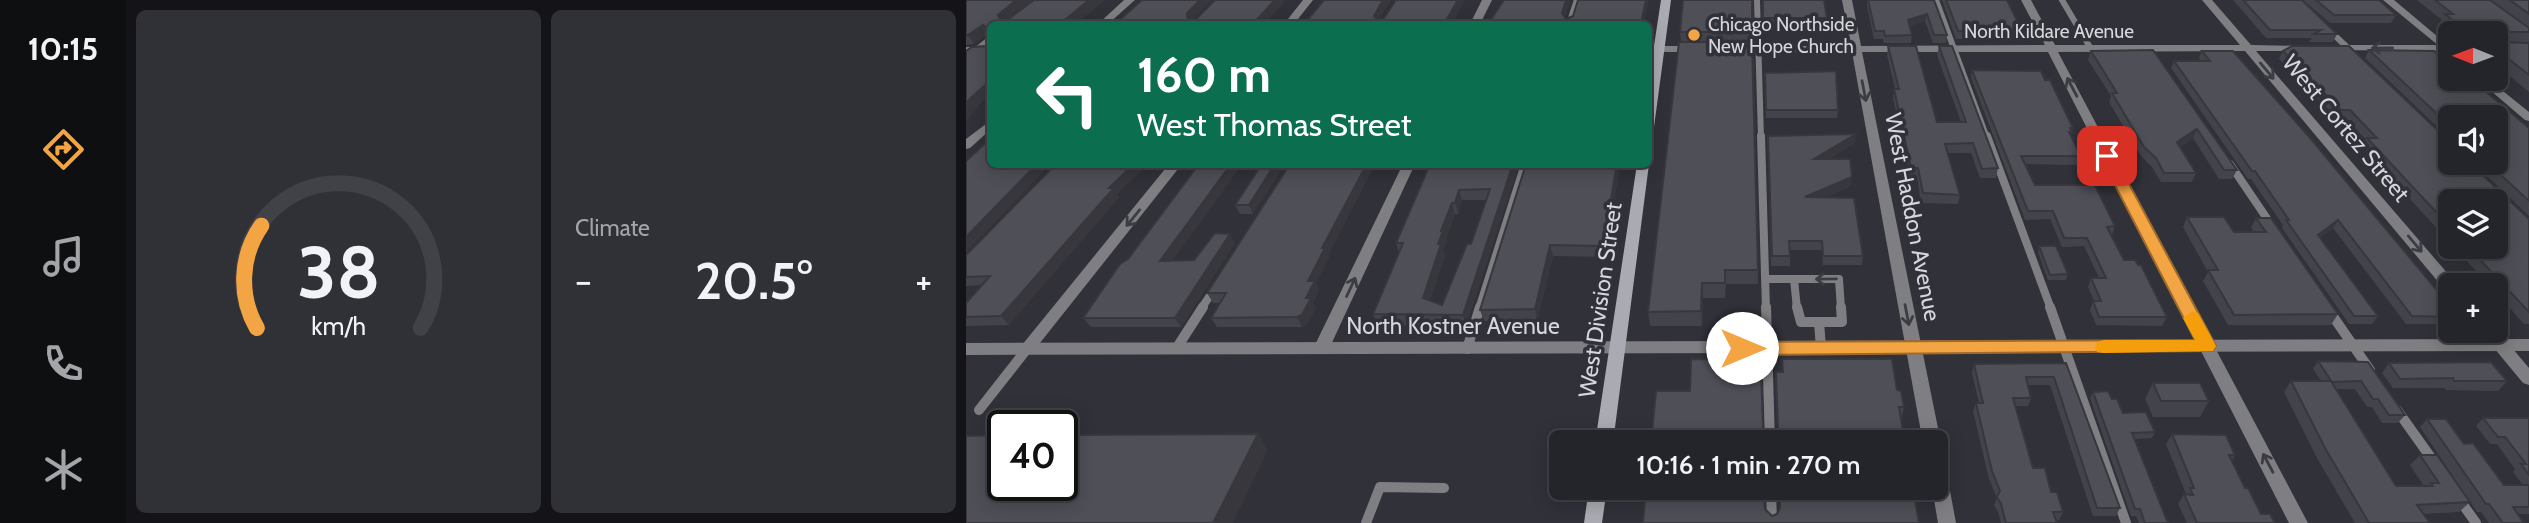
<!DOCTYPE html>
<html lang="en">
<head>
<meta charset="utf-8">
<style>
	:root { --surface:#24252b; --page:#303137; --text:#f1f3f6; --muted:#a3a5a9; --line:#414247; --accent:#f3a443 }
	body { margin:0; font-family:Cabin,sans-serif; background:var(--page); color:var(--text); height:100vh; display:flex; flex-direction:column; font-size:26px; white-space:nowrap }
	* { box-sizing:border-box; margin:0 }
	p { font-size:23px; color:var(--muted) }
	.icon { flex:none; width:38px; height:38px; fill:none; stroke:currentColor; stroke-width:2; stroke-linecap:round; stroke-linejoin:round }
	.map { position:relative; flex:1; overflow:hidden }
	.sheet { display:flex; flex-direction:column; gap:10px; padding:10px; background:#141418; width:840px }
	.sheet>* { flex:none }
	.guide { position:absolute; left:21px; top:21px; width:665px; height:147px; border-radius:10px; box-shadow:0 4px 18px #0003,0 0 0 2px var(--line); background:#0b6e4f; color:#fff; overflow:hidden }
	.needle { width:46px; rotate:271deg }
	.buttons { position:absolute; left:1472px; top:21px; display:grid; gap:14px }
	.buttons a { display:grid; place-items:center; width:70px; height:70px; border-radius:10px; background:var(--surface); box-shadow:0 4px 18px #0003,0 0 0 2px var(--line); font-size:35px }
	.speed { position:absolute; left:21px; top:410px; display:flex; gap:14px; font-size:35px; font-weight:700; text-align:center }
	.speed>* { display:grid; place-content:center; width:91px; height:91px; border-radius:50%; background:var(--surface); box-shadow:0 4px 18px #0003,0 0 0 2px var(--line); line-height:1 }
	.speed .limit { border:4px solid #111; border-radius:10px; background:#fff; color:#111 }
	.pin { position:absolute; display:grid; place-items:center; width:60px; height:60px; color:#fff; margin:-30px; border-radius:14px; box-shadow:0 4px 10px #0006 }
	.me { position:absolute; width:77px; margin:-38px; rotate:90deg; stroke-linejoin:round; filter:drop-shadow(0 0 5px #0008) }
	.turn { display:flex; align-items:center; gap:24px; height:147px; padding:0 35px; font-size:32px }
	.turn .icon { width:91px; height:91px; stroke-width:2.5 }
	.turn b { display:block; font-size:49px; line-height:60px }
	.big { font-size:52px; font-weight:600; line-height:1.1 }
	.sheet .card { flex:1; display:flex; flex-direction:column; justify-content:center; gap:10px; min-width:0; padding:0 24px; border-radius:10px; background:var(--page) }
	.sheet .dial { align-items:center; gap:0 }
	.dial svg { height:182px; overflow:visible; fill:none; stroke:var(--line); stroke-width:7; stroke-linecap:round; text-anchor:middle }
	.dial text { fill:var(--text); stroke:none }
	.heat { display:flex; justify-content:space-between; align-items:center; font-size:38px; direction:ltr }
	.sheet .tiles { flex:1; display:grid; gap:10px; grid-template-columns:repeat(2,1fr) }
	.trip { position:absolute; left:583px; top:430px; width:399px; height:70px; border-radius:10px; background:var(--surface); box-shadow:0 4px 18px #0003,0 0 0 2px var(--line); font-weight:600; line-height:70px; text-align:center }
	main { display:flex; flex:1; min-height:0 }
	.dock { display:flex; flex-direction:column; width:126px; justify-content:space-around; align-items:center; background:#0e0f11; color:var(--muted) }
	.dock .icon { width:49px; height:49px }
	.dock .selected { color:var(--accent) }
	.dock b { font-size:32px; color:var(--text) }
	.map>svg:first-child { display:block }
</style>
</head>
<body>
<main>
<nav class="dock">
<b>10:15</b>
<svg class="icon selected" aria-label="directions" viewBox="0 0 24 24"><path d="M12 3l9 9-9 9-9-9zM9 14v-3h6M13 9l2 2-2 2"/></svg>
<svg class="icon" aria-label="music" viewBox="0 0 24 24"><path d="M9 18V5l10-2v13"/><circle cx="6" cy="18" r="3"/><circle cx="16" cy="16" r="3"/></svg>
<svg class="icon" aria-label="phone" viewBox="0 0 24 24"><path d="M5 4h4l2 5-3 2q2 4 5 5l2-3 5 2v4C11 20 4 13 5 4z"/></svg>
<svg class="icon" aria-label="climate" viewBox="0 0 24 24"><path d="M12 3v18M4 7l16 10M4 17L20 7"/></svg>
</nav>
<section class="sheet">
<div class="tiles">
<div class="card dial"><svg viewBox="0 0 100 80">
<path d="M14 69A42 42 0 1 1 86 69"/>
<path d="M14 69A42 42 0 0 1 16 24" stroke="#f3a443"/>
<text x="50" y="56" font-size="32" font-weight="700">38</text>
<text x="50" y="72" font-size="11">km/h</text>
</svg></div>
<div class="card"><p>Climate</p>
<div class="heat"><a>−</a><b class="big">20.5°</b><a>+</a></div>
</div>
</div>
</section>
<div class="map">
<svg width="1563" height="523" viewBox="0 0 1563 523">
	<rect width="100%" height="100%" fill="#303139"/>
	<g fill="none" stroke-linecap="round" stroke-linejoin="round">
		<path stroke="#7f7f83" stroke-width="6" d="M791,0L795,138
			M970,0L1021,138
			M1096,0L1125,49
			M603,24L611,0
			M1363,30L1384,50
			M0,58L24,39"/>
		<path stroke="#7f7f83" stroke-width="8" d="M795,136L800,309
			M1021,136L1085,309
			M1264,164L1306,226
			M800,279H828
			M828,279H873L875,309
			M828,279L831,309
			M235,309L249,288
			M513,309L559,164"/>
		<path stroke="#7f7f83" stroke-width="10" d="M800,307L804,443
			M831,307L835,322H876L875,307
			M1084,307L1160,523
			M1364,312L1404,370
			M853,322L855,348
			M210,349L237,307
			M501,349L514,307
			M13,410L61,349
			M1431,410L1468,462
			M805,488L806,523
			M1493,499L1510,523
			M400,523L414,487L478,488"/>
		<path fill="#7f7f83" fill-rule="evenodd" d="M158,0H169L142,24H132Z
			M337,0H347L328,24H318Z
			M516,0H526L514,24H504Z
			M876,0H886L895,46L1079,45L1055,0H1065L1089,45H1274L1236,0H1246L1285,45L1343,46L1344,48L1339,51H1290L1489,282L1491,285H1484V291L1479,290L1279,51L1092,52L1342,523H1323L1082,52H896L975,443L970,449V443H957L886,52H768L763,49L768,46H885Z
			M1366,45H1484V51L1362,50L1361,48Z
			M682,46H730L735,49L730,52H682Z
			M0,47H24V53H0Z
			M24,121V130L4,148L0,149V139Z
			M203,164H216L66,353H56L53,349L56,345Z
			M437,164H449L363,349L360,353H350L347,349Z
			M1530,329L1563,368V385L1557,383L1514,331Z
			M970,457L976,459L979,464L990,523H972L966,488H970Z"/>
		<path fill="#7f7f83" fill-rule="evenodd" d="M1417,0H1428L1484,47V55Z
			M1511,79H1522L1563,112V121L1559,120Z
			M1563,339V351L0,355V343Z"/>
		<path fill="#aaabb2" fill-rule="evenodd" d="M695,0H705L688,127L682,130V85Z
			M682,163L683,164L647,443H629L671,164Z
			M623,488H641L636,523H618Z"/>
	</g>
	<path fill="#43444b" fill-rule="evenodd" d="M0,0H66L54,10L68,0H138L110,24H24L15,103L0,120V51L20,46V35L8,44L0,45Z
		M786,0L792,284H760L759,298H737L736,326H684L682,312L715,42L714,32Z
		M797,0L861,18L860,24L797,25Z
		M901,0H968L981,35L980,43H967L959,21L944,26L946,35L945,43H918L917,39H908L901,6Z
		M976,0H1041L1056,31L1054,39H990Z
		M1267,0H1336L1371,34L1367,42H1343L1346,38H1300Z
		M1337,0H1413L1430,15L1425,23H1364Z
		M1451,0H1563V41L1562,42H1535L1563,43V92L1530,65V33H1484L1473,24L1476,20Z
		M922,46L971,122H995L971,55L973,46L1032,168L1030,178H1014L1005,153H982L994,195L992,204L955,203L951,177H944L927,99L928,89H929L921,55Z
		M1187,50L1271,170L1266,179H1253L1227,138L1214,147L1230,173L1226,182H1195L1186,167L1175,156L1143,102L1145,96L1122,60L1125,51Z
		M1403,50L1484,64L1563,128V216L1507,163H1530L1484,117V139L1399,58Z
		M1236,51L1484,306V324H1440L1367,228L1354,238L1412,316L1406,324H1383L1316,228L1317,225L1285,179H1282L1205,68L1208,61H1235L1233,58Z
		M1317,51L1484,163L1563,219V324H1558L1530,293V285H1523L1488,247H1530L1484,201V243L1396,146L1400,140L1380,118H1371L1313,59Z
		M1006,70L1107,128L1105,135L1115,156L1112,165L1059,164L1069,185L1149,226L1146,235L1158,260L1201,317L1196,326L1130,325L1124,310L1127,301H1128L1122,287L1125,278H1133L1118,246L1096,247L1084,219L1059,220L1005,77Z
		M799,73L872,110L871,118H800Z
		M889,143L863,159L885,186L859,198L897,256L896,265H857L856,250H824V266H805L802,145Z
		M90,164H173L172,165L175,171L151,194L153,197L43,325L0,326V317L16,285L0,286V255Z
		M276,164L207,260H228L269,243L215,327H125L117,318L162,259Z
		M296,164L287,214H274L269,205Z
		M324,164H409L362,255L363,257L350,283L353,290L347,303L350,308L341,324L336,327H251L245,318L254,303H247L241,293Z
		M464,164H553L500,326L412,325L407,314L433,252L430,243ZM496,200H520L505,244L476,305L464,300L479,255L477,250L481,242L480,239L489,214H492Z
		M654,164L639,257L587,256L571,321H518L514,310Z
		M1221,217L1268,232H1288L1285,228L1290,218L1372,314L1365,325H1262L1237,281L1242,272L1217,227Z
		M1073,246L1102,274L1100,280H1082L1072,252Z
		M816,359L931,390L938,407L935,421L939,443H685L724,391L776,371L797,428L804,435L809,434L811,430L810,372H816Z
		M1352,361L1402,362L1439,415L1432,423H1416L1406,407H1401L1389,389H1370L1430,486H1458L1444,465L1454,455L1504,502L1493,512L1458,514L1464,523H1389L1351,458L1318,392L1325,381H1355L1347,369Z
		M1100,363L1154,508L1150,516H1127L1084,385H1062L1065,398L1062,406H1049L1067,468L1085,492L1097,512L1093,520H1090L1091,523H1035L1032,512L1028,505L1031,498L1023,479L1007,411L1010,403H1013L1006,373L1008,364Z
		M1423,363L1541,381L1532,391L1480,390L1478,388H1427L1416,373Z
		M1187,383L1243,401L1234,417H1187L1179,399Z
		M1127,392L1146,399L1157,413L1189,432L1186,438L1169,439L1202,523H1173L1170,516H1165L1124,398Z
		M1517,418H1563V514H1552L1558,523H1523L1515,512H1511L1454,427L1461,419L1498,444L1538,485H1557L1547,472L1549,469L1531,444H1524L1510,426Z
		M1206,434L1269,455L1266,461L1279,488L1295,514L1309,523H1221L1212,504L1218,494H1220L1200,444Z"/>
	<path fill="#37373d" d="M50,0H66L37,24L32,15Z
		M123,0H138L110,24H94Z
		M234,0H246L225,22L222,20L221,13Z
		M309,0H318L319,2L298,24H287Z
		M417,0H425L411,24L408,16Z
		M492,0H499L486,24H478Z
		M600,0H603L604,4L597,23L596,13Z
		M680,0H683L678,24H675Z
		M961,14L959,21L941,27L942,20Z
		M17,25L23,34L8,44L2,35Z
		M24,81V95L15,103L0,120V103L9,94Z
		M1231,129L1227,138L1207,151L1211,142Z
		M890,134L889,143L847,168L848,159Z
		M71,164H85L0,253V237Z
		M168,164H173L172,165L175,171L151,194L153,197L43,325L35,316L143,188Z
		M265,164H276L200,270L194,261Z
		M309,164H320L287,214L283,205Z
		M401,164H409L362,255L363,257L350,283L353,290L347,303L350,308L341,324L336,327L331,317L340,298L342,281L356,248Z
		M547,164H553L500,326L497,315Z
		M651,164H654L639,257L637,246Z
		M886,177L885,186L838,207L839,197Z
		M493,190L496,200L492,214L489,203Z
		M486,203L489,214L480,239L481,242L477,250L479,255L461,309L457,298L475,231Z
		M1372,220L1367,228L1347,243L1352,235Z
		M264,234L269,243L215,327L209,318Z
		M584,245L587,256L571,321L569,309Z
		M736,283L737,298L736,326L735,311Z
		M292,434L302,450L267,523H247Z"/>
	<path fill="#4e4f57" stroke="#37373d" stroke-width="2" fill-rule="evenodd" d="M0,0H50L32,15L35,20H41L68,0H123L94,24H24V81L9,94L0,103V51L6,47L20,46V36L24,29L17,25L2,35L0,36Z
		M176,0H234L221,13L222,20H229L249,0H309L287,24H149Z
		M358,0H417L408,16L412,20L418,18L430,0H492L478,24H338Z
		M538,0H600L596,13L600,19L607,16L612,0H680L675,24H523L526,18Z
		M717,0H786V32H714Z
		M797,0H858L861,18H797Z
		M902,0H968L981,35H968L961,14L942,20L946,35L919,36L918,31H909Z
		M980,0H1041L1056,31H992Z
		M1277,0H1336L1371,34H1348L1355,30H1304Z
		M1350,0H1413L1430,15H1368Z
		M1469,0H1524L1563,28V32H1537L1534,35L1535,42L1563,43V75L1530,49V33H1509L1501,28H1497L1479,14H1487Z
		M1544,0H1563V14Z
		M713,42H786L792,270H759V283H736L735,311L682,312Z
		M922,46H950L971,122H1000L973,46H986L1032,168L1016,169L1007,143L979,144L994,195L957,193L952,168H945L928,89H933Z
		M1326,46H1383L1484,142V163H1504L1563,219V312L1502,247H1530V201H1484V227L1401,138H1411L1384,110H1375L1317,51Z
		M1187,50L1271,170H1258L1231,129L1211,142L1230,173H1198L1190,158L1178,147L1146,93H1151L1125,51Z
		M1403,50L1468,51L1484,64V79H1505L1563,128V201L1522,163H1530V117H1484V126Z
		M1236,51H1267L1345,139L1484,306V317L1446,316L1372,220L1352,235L1412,316H1388L1320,220H1323L1289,171H1286L1208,61H1244Z
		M1006,70L1075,71L1079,80H1084L1107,128H1104L1106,132H1103L1115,156H1055L1069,185H1129L1149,226L1141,227L1158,260H1169L1172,265H1175L1201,317H1133L1127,301H1135L1125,278H1140L1121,238H1098L1087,211H1062Z
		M870,71L872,110H800L799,73Z
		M890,134L848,159H884L886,177L839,197L888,198L897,256H857L856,241H823L824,256H806L802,136Z
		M24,139V164H71L0,237V161Z
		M90,164H168L143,188H148L35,316L0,317V303L24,276L0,277V255Z
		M233,164H265L194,261L228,260L249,233L264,234L209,318H117L154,264L162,259Z
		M296,164H309L283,205H269Z
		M324,164H401L356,248H359L342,281H349L340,298H345L336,315L331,317L245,318L260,293H241Z
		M464,164H547L497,315L407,314L437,243H430ZM524,189L505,244H501L476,305L457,298L475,244H472L477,231H475L486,203H489L493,190Z
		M560,164H651L637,246L584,245L569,309L514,310Z
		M1221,217H1258L1268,232H1300L1290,218H1305L1372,314L1268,315L1242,270H1252Z
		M1073,246H1090L1102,274L1084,275Z
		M725,359L776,360V371L795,372L797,428L804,435L809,434L812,428L810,372H817L816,359H926L931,390L935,391L938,407H933L939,443H685L690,391H724Z
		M1352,361L1402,362L1439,415H1423L1412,399H1407L1395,381L1366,382Z
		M1525,362L1541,381H1488L1487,378L1434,379L1423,363Z
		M1100,363L1154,508H1131L1088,377H1060L1065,398H1047L1067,468H1079L1085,492H1091L1097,512H1087L1091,523H1040L1035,504L1031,497L1034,491L1026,471L1010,403H1017L1008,364Z
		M1325,381H1365L1430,486H1467L1465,483H1473L1454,455H1471L1504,502L1451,505L1464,523H1403L1359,448Z
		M1187,383H1234L1243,401H1195Z
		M1142,391L1146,399H1151L1157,413L1180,412L1189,432L1166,433L1202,523H1179L1174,509H1169L1127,392Z
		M1517,418H1563V475L1555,464H1560L1539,437H1532Z
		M1461,419H1480L1498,444L1507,443L1538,485H1563V507H1547L1558,523H1537L1523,504H1520Z
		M292,434L247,523H0V436L37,435V485H96V435Z
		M1206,434L1260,435L1269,455H1263L1279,488H1282L1295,514H1304L1309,523H1231L1218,494L1227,495L1224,488H1228Z
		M680,488H798L799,509L806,516L811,514L814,508V488H947L953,523H677Z"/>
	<defs><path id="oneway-shaft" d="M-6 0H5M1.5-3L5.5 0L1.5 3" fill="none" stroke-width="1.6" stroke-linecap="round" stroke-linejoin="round" transform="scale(1.75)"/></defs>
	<g stroke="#3c3d44">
		<use href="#oneway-shaft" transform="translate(1416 48) rotate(180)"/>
		<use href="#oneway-shaft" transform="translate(1301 71) rotate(50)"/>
		<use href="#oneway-shaft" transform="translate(1106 87) rotate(-118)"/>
		<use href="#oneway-shaft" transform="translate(898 91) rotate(79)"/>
		<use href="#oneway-shaft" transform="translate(167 218) rotate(129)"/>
		<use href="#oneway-shaft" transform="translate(1449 244) rotate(50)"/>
		<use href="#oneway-shaft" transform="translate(860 279) rotate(179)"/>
		<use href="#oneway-shaft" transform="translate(385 287) rotate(-65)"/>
		<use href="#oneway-shaft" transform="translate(941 315) rotate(79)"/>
		<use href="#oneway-shaft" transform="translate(1302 463) rotate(-118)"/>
	</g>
	<path fill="#f3a443" stroke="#9e6b2c" stroke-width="2" d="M1141,151L1148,156L1250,346L1247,351L776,355L770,353L767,348L770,344L776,342L1229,340L1134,156Z"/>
	<path fill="#f59e0b" d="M1226,311L1232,313L1250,346L1247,351L1138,353L1131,352L1129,347L1131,342L1138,340H1229L1217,318Z"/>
	<circle fill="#f3a443" stroke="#303139" stroke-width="2.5" cx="728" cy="35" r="7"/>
	<g text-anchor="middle" stroke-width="7" stroke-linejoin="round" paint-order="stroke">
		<g font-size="19" fill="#d6d7dc" stroke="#303139" text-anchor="start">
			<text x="742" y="31">Chicago Northside<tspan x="742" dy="22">New Hope Church</tspan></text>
		</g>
		<g font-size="19" fill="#d6d7dc" stroke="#303139">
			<text x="1083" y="38">North Kildare Avenue</text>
		</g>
		<g font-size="23" fill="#d6d7dc" stroke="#303139">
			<text transform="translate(1380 128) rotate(50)" y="8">West Cortez Street</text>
			<text transform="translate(947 217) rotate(79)" y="8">West Haddon Avenue</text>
			<text transform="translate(634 300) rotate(-82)" y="8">West Division Street</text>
			<text x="487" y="334">North Kostner Avenue</text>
		</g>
	</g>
</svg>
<div class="buttons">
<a><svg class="needle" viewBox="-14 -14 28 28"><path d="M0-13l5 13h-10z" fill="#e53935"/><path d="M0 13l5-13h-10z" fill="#a3a5a9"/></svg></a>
<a><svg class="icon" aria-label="sound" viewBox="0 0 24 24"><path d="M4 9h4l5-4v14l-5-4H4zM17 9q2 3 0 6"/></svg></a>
<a><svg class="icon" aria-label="layers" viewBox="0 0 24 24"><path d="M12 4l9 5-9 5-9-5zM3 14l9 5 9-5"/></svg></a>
<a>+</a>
</div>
<div class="speed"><div class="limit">40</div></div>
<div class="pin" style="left:1141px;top:156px;background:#d93025"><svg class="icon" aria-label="arrive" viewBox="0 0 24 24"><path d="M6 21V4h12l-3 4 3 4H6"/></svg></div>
<svg class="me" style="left:776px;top:348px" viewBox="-20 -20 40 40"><circle r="19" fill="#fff"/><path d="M0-13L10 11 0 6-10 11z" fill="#f3a443"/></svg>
<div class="trip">10:16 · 1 min · 270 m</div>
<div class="guide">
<div class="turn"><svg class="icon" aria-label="left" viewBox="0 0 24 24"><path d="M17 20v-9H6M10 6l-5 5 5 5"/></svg><div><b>160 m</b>West Thomas Street</div></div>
</div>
</div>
</main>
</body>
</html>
